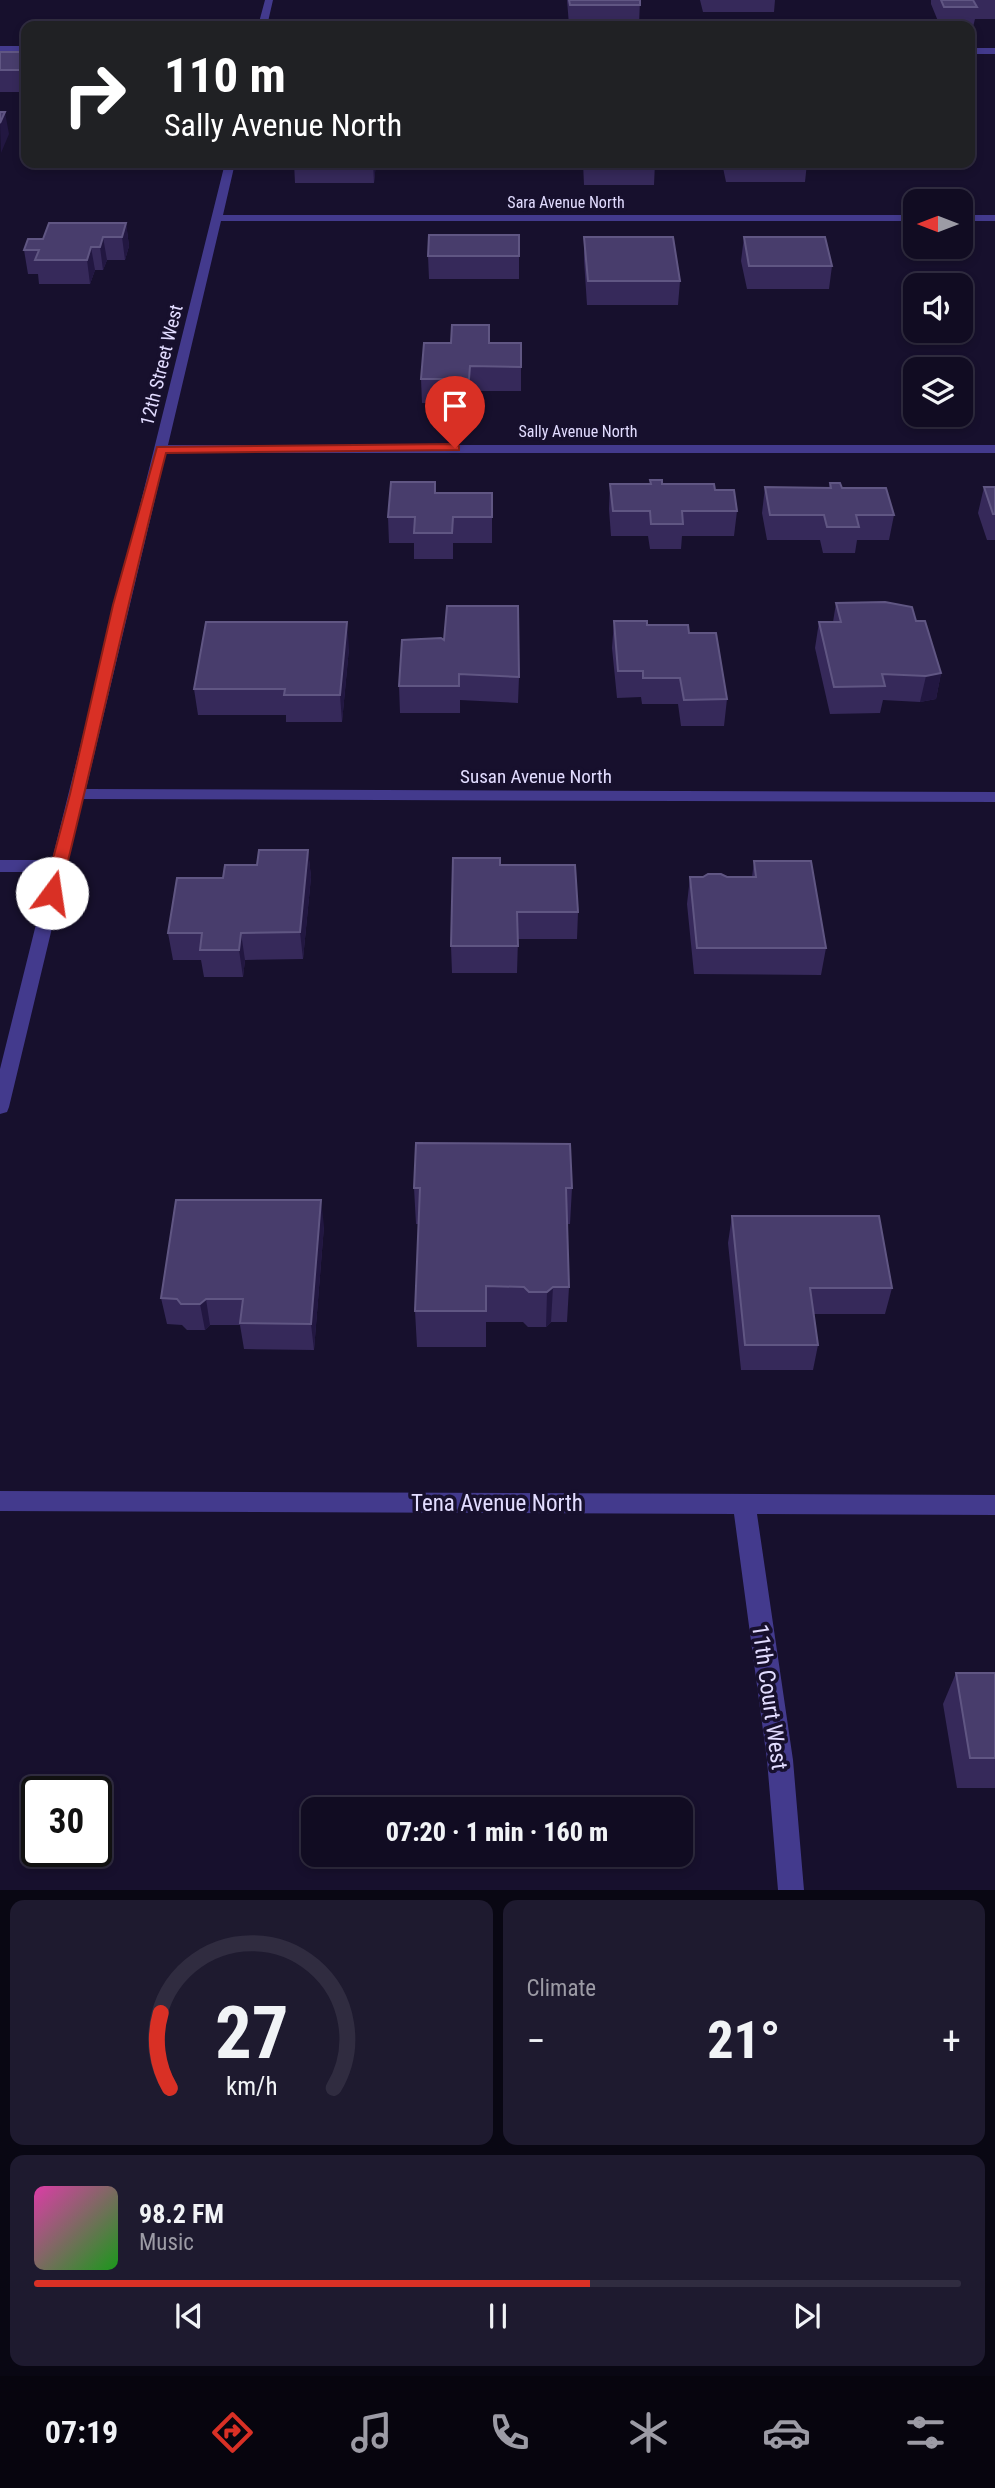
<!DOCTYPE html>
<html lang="en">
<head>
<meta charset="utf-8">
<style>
	:root { --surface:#110c22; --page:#1e1a2f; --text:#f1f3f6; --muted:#9c9ba5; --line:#302c40; --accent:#d93025 }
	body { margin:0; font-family:"Roboto Condensed",sans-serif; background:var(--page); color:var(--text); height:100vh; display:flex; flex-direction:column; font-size:26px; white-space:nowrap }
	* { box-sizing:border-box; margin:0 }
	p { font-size:23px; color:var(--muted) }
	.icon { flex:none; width:38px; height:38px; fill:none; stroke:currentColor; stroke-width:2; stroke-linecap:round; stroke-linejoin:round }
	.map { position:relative; height:1890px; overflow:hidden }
	.sheet { display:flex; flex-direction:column; gap:10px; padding:10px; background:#090713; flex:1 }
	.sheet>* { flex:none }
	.guide { position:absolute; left:21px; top:21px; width:954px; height:147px; border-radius:14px; box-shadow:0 4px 10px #0003,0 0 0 2px var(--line); background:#202124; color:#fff; overflow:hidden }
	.needle { width:46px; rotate:270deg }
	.fabs { position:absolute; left:903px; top:189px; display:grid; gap:14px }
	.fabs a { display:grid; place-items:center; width:70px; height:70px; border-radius:14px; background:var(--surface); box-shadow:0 4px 10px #0003,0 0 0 2px var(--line); font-size:35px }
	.speed { position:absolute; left:21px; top:1776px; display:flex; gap:14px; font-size:35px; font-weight:700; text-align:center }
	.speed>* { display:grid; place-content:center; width:91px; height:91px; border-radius:50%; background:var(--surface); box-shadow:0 4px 10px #0003,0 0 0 2px var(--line); line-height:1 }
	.speed .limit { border:4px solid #111; border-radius:10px; background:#fff; color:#111 }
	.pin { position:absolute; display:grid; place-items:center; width:60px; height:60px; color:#fff; margin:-72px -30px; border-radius:50% 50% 50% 0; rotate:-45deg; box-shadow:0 0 7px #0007 }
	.pin .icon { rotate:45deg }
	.me { position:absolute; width:77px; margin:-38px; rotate:14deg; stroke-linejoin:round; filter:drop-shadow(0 0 5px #0008) }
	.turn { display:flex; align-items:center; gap:24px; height:147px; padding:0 28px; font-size:32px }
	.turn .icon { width:91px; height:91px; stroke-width:2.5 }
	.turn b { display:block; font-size:49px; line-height:60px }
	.big { font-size:52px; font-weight:800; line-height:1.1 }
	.sheet .tile { flex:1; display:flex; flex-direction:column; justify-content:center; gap:10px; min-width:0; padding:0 24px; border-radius:14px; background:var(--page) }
	.sheet .dial { align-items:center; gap:0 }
	.dial svg { height:182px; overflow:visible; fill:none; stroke:var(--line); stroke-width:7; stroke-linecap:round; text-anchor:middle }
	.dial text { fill:var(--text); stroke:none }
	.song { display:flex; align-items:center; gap:21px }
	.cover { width:84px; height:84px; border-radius:10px; background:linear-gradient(135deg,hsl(320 70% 55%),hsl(120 70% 35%)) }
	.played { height:7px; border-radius:4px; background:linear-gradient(90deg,var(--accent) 60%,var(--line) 60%) }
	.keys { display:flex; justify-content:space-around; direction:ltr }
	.heat { display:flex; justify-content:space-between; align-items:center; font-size:38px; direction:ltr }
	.sheet .tiles { flex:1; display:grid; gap:10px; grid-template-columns:1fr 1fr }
	.tile:last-child { grid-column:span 2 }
	.trip { position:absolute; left:301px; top:1797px; width:392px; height:70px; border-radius:14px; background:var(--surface); box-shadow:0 4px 10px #0003,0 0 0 2px var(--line); font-weight:800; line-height:70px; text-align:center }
	.menu { display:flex; height:112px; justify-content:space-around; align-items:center; background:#07050e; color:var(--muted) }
	.menu .icon { width:49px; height:49px }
	.menu .on { color:var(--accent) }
	.menu b { font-size:32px; color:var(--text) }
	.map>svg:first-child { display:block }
</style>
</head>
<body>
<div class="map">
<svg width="995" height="1890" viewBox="0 0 995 1890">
	<rect width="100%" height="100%" fill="#17102d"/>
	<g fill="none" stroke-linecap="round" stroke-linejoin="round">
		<path fill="#433a8d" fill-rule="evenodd" d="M265,0H273L267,26H258Z
			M0,46H26V52H0Z
			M970,48H995V54H970Z
			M225,163H235L223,215H915V221H221L168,445H995V453H166L86,789L995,792V802L83,799L9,1107L7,1112L0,1114V1069L49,872H0V860H52Z
			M961,215H995V221H961Z
			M0,1491L995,1495V1515L757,1514L793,1760L804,1890H778L767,1760L734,1514L0,1511Z"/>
	</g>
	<path fill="#36295a" d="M567,0H640L639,25H569Z
		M700,0H775L774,12H703Z
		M931,0H995V19H975L973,27L940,26L931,4Z
		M0,52H26V92H0Z
		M294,163H376L374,183H295Z
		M583,163H655L654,185H584Z
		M722,163H807L805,182H726Z
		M126,223L129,246L125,260H107L103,270H95L90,284H39L38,274H28L24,250L43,239Z
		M519,235V279H429L428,256Z
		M584,237L680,281L678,305H587L584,260Z
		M744,237L832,266L829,289H747L741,261Z
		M489,325V343H521V391H470V404L422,403L421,379Z
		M650,480L662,484L715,490L737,511L734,536H682L681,549H650L648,536H611L609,509L610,484H650Z
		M435,482L436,493H492V543H453V559H414V543H389L388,517Z
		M830,483L842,488L894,515L889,540H857L855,553H823L820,540H767L762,513L765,487L829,488Z
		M984,487H995V540H987L978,513Z
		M836,603L916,621L941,673L936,699L920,702L883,700L880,713L830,714L815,648L819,622H833Z
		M614,621L647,625L689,633L727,699L724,726H681L678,704H642L641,697L617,698L612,648Z
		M402,640L519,677L518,703L460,700V713H400L399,686Z
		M349,648L342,722H286V715H198L194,689Z
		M308,850L311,877L303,959L245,960L243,977H204L201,960H173L168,933L223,878L257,865Z
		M754,861L826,948L821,975L694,974L687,904L690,877H752Z
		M500,865L578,912L577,939H518L517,973H452L451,946Z
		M414,1188H572L570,1224H567L569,1287L567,1322H551L546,1327H528L523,1322H486V1347H417L415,1311L419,1224H416Z
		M732,1216L892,1288L885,1314H814L818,1345L813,1370H741L728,1243Z
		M324,1226L314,1350L244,1349L240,1325H210L205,1330H187L182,1325L167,1324L161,1298Z
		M956,1673H995V1788H957L943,1704Z"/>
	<path fill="#221741" d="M26,64V88L23,70Z
		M5,112L9,134L1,153L0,123Z
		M373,163H376L374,183Z
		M126,223L129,246L125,260L122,237Z
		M103,237L107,260L103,270L100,247Z
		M91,247L95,270L90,284L87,260Z
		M347,622L349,648L342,722L340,695Z
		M941,673L936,699L920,702L926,676Z
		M308,850L311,877L303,959L300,932Z
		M241,933L245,960L243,977L239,950Z
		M321,1200L324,1226L314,1350L311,1324Z
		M553,1287L551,1322L546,1327L547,1292Z
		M206,1299L210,1325L205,1330L200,1304Z"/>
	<path fill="#483d6c" stroke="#605683" stroke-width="2" d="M569,0H640V5H570Z
		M941,0H973L977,7H944Z
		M0,52H26V64L23,70H0Z
		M0,112H5L0,123Z
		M49,223H126L122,237H103L100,247H91L87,260H35L39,250H24L28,239H43Z
		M429,235H519V256H428Z
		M584,237H673L680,281H588Z
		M744,237H825L832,266H749Z
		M452,325H489V343H521V367L470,366L469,379H421L424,343H451Z
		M650,480H662V484H714L715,490H734L737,511H682L683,524H651L650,511H613L610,484H651Z
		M391,482H435V493H492V517H453L452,533H414L415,517H388Z
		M830,483H840L842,488H886L894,515H856L859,527H827L824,515H770L765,487L831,488Z
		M984,487H995V514H993Z
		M885,602L912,607L916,621H925L941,673L926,676L882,674L885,686L834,687L819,622H841L836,603Z
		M447,606H518L519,677L459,674V686H399L402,640L441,638L444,640Z
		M614,621H647V625H688L689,633H716L727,699L684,700L680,678H643V671H618Z
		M206,622H347L340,695H284L285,689H194Z
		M259,850H308L300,932L241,933L239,950H200L202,933H168L177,878H223L225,865H257Z
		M453,858H500V865H575L578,912H517L518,946H451Z
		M754,861H811L826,948H697L690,877H703L708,874H721L727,877H756Z
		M416,1143L570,1144L572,1188H566L569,1287H553L547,1292H529L524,1287L486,1286V1311H415L420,1188H414Z
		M176,1200H321L311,1324L240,1323L243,1299H206L200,1304H181L177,1299L161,1298Z
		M732,1216H879L892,1288H810L818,1345H745Z
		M956,1673H995V1758H970Z"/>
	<path fill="#d93025" stroke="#8d1f18" stroke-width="2" d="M455,444L459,446V450L166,453C128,599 97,746 60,893L52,898L46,897L44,893L70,794L113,605L157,447Z"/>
	<g text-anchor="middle" stroke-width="7" stroke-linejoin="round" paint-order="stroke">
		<g font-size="16" fill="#e2dcff" stroke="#17102d">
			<text x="566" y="208">Sara Avenue North</text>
			<text x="578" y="437">Sally Avenue North</text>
		</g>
		<g font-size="19" fill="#e2dcff" stroke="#17102d">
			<text transform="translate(161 365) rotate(-76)" y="7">12th Street West</text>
			<text x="536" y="783">Susan Avenue North</text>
		</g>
		<g font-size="23" fill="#e2dcff" stroke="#17102d">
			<text x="497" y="1511">Tena Avenue North</text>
			<text transform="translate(770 1697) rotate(82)" y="8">11th Court West</text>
		</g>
	</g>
</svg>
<div class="fabs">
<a><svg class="needle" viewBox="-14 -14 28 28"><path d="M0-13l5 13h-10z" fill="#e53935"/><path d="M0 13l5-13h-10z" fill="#9c9ba5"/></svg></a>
<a><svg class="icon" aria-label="sound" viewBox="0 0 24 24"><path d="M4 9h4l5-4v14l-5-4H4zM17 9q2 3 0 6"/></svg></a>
<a><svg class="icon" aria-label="layers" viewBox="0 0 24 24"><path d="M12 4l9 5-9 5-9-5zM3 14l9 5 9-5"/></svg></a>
</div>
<div class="speed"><div class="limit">30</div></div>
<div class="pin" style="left:455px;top:448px;background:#d93025"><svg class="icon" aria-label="arrive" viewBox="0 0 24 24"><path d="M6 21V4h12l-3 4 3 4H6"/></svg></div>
<svg class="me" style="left:52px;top:893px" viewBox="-20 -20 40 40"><circle r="19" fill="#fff"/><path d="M0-13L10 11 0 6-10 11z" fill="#d93025"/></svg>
<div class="trip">07:20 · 1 min · 160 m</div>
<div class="guide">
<div class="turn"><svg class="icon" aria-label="right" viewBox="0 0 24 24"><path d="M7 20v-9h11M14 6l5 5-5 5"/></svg><div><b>110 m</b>Sally Avenue North</div></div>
</div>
</div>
<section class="sheet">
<div class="tiles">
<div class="tile dial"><svg viewBox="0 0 100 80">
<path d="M14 69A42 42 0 1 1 86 69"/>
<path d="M14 69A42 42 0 0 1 10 36" stroke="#d93025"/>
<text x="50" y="56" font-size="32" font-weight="700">27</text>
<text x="50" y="72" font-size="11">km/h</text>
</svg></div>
<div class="tile"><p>Climate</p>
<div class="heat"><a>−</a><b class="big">21°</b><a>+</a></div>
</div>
<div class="tile">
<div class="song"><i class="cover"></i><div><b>98.2 FM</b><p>Music</p></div></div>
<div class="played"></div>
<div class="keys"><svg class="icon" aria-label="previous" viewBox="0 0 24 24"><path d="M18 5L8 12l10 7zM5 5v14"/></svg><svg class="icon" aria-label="pause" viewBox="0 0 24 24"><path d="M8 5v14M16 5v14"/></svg><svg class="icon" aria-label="next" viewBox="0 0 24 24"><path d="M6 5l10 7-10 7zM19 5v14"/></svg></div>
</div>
</div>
</section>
<nav class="menu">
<b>07:19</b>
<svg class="icon on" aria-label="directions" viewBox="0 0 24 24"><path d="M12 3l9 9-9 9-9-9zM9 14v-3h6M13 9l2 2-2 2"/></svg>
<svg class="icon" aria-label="music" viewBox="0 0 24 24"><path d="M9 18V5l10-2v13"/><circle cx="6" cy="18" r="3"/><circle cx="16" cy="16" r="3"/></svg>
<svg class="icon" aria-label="phone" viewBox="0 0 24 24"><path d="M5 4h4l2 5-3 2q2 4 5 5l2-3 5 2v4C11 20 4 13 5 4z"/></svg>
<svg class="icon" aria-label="climate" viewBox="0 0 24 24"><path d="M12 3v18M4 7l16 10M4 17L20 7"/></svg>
<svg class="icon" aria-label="car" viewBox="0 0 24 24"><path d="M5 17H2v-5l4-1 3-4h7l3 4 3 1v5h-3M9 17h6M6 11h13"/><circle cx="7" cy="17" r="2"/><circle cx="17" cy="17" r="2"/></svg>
<svg class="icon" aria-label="filters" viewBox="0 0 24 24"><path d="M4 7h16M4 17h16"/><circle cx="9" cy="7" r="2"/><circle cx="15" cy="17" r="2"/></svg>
</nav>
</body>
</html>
